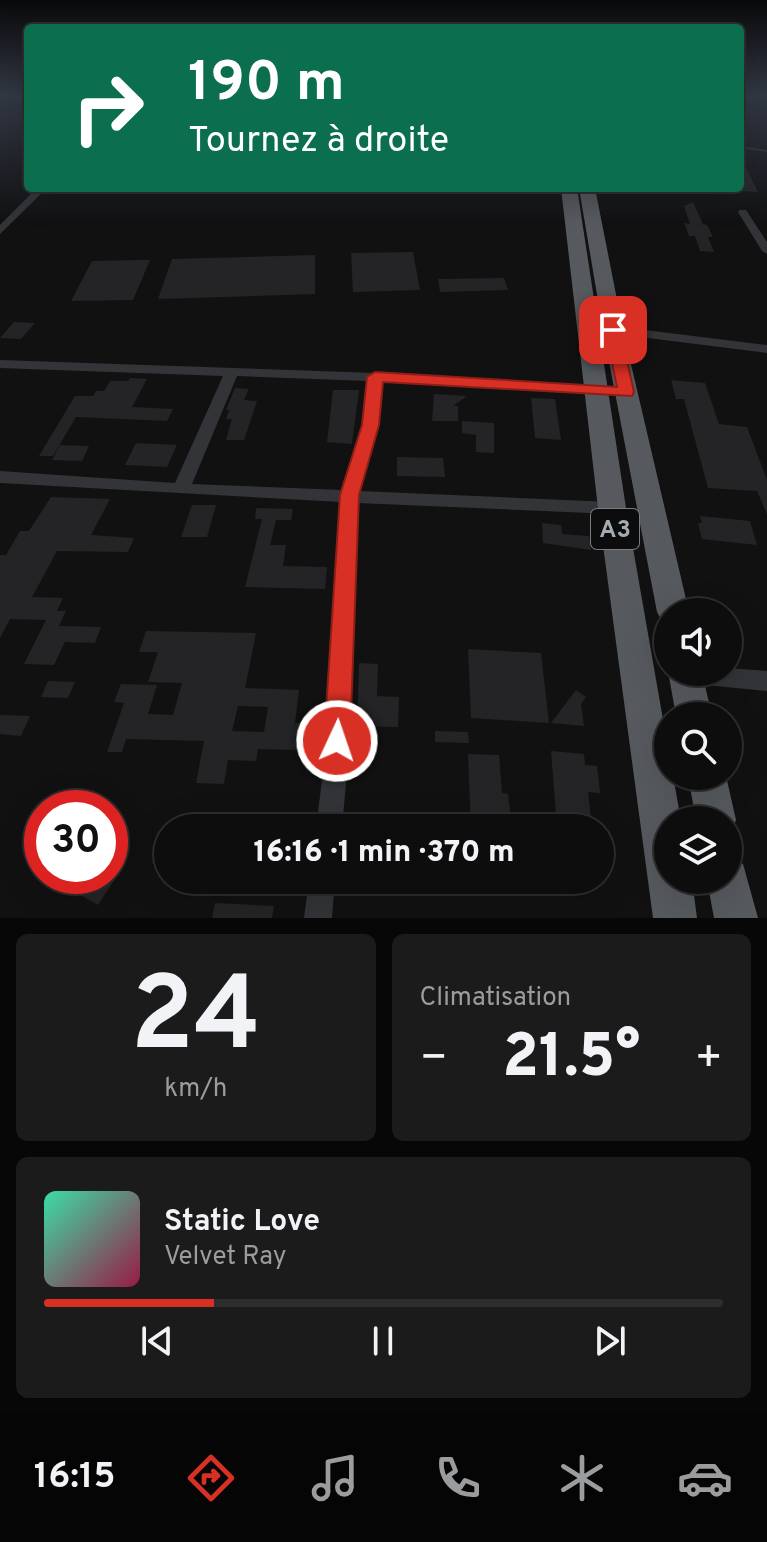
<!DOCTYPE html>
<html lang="fr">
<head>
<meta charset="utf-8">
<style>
	:root { --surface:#0d0d0e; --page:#1b1b1c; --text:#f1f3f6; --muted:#9a9c9e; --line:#2d2d2e; --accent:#d93025 }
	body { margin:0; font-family:Overpass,sans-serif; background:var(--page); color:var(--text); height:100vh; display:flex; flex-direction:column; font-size:30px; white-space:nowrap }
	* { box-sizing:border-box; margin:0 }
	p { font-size:26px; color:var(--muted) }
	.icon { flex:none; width:44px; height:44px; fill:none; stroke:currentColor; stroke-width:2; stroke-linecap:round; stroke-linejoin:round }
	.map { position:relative; height:918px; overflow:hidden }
	.drawer { display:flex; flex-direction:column; gap:16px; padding:16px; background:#070708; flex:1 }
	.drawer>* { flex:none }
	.banner { position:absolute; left:24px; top:24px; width:720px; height:168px; border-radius:8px; box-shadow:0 8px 32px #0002,0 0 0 2px var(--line); background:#0b6e4f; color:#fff; overflow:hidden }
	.controls { position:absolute; left:654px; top:598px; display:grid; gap:16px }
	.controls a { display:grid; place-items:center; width:88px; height:88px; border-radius:50%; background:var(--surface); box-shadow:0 8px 32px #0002,0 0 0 2px var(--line); font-size:40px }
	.speed { position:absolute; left:24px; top:790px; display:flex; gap:16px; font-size:40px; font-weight:700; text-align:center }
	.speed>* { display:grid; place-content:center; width:104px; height:104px; border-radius:50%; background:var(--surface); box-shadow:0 8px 32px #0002,0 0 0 2px var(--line); line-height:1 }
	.speed .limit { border:12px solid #d22; background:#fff; color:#111 }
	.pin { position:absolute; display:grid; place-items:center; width:68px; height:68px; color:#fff; margin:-34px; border-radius:16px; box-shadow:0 4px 12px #0006 }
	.me { position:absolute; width:88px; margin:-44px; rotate:3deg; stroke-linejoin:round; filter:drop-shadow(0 0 6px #0008) }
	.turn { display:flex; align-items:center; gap:28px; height:168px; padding:0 32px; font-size:36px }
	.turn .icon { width:104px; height:104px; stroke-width:2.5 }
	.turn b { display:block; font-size:56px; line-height:68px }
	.big { font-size:60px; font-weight:800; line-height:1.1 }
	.drawer .widget { flex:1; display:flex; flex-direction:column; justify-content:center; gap:12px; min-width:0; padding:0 28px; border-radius:12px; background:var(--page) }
	.drawer .dial { align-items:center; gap:0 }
	.dial b { font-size:104px; line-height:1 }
	.song { display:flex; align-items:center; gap:24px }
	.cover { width:96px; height:96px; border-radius:12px; background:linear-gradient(135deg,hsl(160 70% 55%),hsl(340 70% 35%)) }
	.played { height:8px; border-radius:4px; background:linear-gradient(90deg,var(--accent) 25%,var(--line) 25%) }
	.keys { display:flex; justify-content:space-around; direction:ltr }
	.heat { display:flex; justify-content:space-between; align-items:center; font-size:44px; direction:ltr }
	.drawer .tiles { flex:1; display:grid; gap:16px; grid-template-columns:1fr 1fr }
	.widget:last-child { grid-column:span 2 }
	.trip { position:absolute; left:154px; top:814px; width:460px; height:80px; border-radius:40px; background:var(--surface); box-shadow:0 8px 32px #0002,0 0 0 2px var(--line); font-weight:800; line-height:80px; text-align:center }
	.tabs { display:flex; height:128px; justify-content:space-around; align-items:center; background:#050506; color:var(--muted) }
	.tabs .icon { width:56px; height:56px }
	.tabs .active { color:var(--accent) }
	.tabs b { font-size:36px; color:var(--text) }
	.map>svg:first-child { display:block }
</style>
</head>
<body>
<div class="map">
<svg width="767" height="918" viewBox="0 0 767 918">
	<rect width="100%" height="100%" fill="#111112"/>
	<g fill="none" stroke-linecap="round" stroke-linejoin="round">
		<path stroke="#283334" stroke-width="2" d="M740,147L767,151"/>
	</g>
	<path fill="#242426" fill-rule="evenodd" d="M740,155L758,192L740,191Z
		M693,202L703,224L707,225L713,237H708L714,252L700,251L695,236H689L684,223L690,224L684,206Z
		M413,252L420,290L353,292L351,253Z
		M315,255V294L158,299L172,259Z
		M141,260H150L133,300L71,301L92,261Z
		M504,278L508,290L440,292L438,279Z
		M14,322L35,323L21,339L0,338Z
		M130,378L147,379L132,407L173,409L167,421L76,417L53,456H39L75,396H93L96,391H104L110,381H128Z
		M671,380L705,383L719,424L747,427L767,480V514L757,491L708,488L684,399H676Z
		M235,388L249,389L244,400L257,401L244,440H226L232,419H226L229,410H226Z
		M333,390H359L352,444L327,442Z
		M434,394L467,396L453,406H458V421H432Z
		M531,398L555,399L561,440L535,438Z
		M462,421L494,423V453L476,452V435L462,433Z
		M136,443L177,445L167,467L125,465Z
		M60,445L89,446L82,461L52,460Z
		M397,457L443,458L445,477L397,476Z
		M51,497L110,499L91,535L134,538L128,552L57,551L32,597L63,598L57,611H66L59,626L101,627L95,643L65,642L54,665L24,664L46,620L10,619L0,638V555H6L20,531H29Z
		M192,505H216L207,537H181Z
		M256,508L293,509L291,520H276L270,545H286L283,566L327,567L325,589L245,587L262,519H255Z
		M700,516L750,521L757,545L702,539L698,523H702Z
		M542,523L561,525L562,534L589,536L591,550L543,543Z
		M146,631L256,633L245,688L299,690L295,723H301L298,750L258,749L256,761L228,760L224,784L196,783L204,741L126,739L122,752H107L124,703L114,702L121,684L157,685L148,714L173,715L182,683L148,682L158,652H139ZM238,706L268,707L264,732L232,731Z
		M468,649L541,653L549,723L471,718Z
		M359,663L378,664L377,696L399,697L398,727L357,726Z
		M48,681L75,682L68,698L41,697Z
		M576,690L586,697L581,704L584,726L551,723Z
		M0,715L30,716L21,736L0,734Z
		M435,731L468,732L469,743L435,742Z
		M551,751L584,754L585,765L597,766L600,793L588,792L592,828H557Z
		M468,754L499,755L502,793L508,794L512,828H471Z
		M157,837H168V862L152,863Z
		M47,876H117L98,905Z
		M215,903L274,906L272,918H212Z"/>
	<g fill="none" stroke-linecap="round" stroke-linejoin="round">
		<path fill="#323437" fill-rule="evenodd" d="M37,188H47L0,234V225Z
			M740,210H746L767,242V254L762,251L738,212Z
			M613,326L767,345V353L608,333V327Z
			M0,360L375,373L626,388L631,389L633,392L631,395L382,382L378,425L360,491L612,502L618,504L621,508L618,512L612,514L358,503L347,772L342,828H316L323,772L341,502L0,483V471L175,483L223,376L0,368ZM237,376L368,381L362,425L343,490L192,484Z
			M728,668L767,671V691L685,683L677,680L674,673L728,672Z
			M309,880H335L332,918H304Z"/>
		<path fill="#565a5e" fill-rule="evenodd" d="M561,188H577L626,508L668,748V776H673L681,820H668V880H692L697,918H653L598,508Z
			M579,188H595L623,330L689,612H668V624L662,621L657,612L603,330Z
			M668,671L702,672L712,716H676Z
			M688,776H726L736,820L730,834L728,835V820H696Z
			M728,857L743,864L758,918H714L707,880H728Z"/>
	</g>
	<linearGradient id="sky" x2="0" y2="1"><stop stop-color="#09090a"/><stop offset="0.43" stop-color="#323844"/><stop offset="1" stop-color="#323844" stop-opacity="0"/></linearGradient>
	<rect width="767" height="223" fill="url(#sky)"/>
	<path fill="#d93025" stroke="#8d1f18" stroke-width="2" d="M613,326L620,330L634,392L632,396L383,382L379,425L359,495L350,741L346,750L337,754L328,750L324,741L340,495L362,425L367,377L375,372L617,387L605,330Z"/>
	<g text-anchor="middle" stroke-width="8" stroke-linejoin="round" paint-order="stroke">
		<rect fill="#0c0c0d" stroke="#767c80" stroke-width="2" x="591" y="509" width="48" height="40" rx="6"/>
		<g font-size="24" font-weight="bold" fill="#a3acb2">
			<text x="615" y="537">A3</text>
		</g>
	</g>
</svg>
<div class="controls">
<a><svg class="icon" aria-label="sound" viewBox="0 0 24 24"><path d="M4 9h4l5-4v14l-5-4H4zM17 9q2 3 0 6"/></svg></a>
<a><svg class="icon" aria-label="search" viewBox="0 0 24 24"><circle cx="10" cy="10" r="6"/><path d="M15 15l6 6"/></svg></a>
<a><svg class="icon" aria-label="layers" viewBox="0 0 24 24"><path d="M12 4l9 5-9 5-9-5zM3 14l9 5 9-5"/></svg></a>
</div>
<div class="speed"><div class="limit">30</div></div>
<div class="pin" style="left:613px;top:330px;background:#d93025"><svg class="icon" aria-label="arrive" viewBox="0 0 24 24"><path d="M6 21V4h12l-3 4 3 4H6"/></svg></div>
<svg class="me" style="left:337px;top:741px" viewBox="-20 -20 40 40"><circle r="17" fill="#d93025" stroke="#fff" stroke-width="3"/><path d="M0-11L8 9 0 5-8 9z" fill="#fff"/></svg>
<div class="trip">16:16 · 1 min · 370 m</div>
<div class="banner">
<div class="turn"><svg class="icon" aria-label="right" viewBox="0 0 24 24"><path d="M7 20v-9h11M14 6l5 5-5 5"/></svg><div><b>190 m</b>Tournez à droite</div></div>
</div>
</div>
<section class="drawer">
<div class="tiles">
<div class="widget dial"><b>24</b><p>km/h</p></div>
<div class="widget"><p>Climatisation</p>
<div class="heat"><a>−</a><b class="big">21.5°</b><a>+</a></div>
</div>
<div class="widget">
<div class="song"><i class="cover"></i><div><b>Static Love</b><p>Velvet Ray</p></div></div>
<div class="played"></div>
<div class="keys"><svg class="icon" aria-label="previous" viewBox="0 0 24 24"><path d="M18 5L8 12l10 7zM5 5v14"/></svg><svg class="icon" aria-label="pause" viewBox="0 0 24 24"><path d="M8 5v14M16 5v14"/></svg><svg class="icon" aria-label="next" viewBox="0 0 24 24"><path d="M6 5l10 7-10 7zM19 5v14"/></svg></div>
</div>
</div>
</section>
<nav class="tabs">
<b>16:15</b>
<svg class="icon active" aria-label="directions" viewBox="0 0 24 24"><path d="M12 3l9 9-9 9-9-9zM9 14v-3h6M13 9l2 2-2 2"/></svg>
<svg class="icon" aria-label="music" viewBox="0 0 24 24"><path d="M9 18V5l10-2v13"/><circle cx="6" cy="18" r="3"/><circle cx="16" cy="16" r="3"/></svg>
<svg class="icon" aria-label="phone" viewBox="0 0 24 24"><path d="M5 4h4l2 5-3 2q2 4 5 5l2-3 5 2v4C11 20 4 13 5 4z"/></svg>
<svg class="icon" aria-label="climate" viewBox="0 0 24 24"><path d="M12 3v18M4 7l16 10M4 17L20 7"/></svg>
<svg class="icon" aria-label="car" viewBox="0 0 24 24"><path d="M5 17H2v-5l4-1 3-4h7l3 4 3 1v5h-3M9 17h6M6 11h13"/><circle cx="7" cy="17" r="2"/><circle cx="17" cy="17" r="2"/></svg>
</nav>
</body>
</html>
